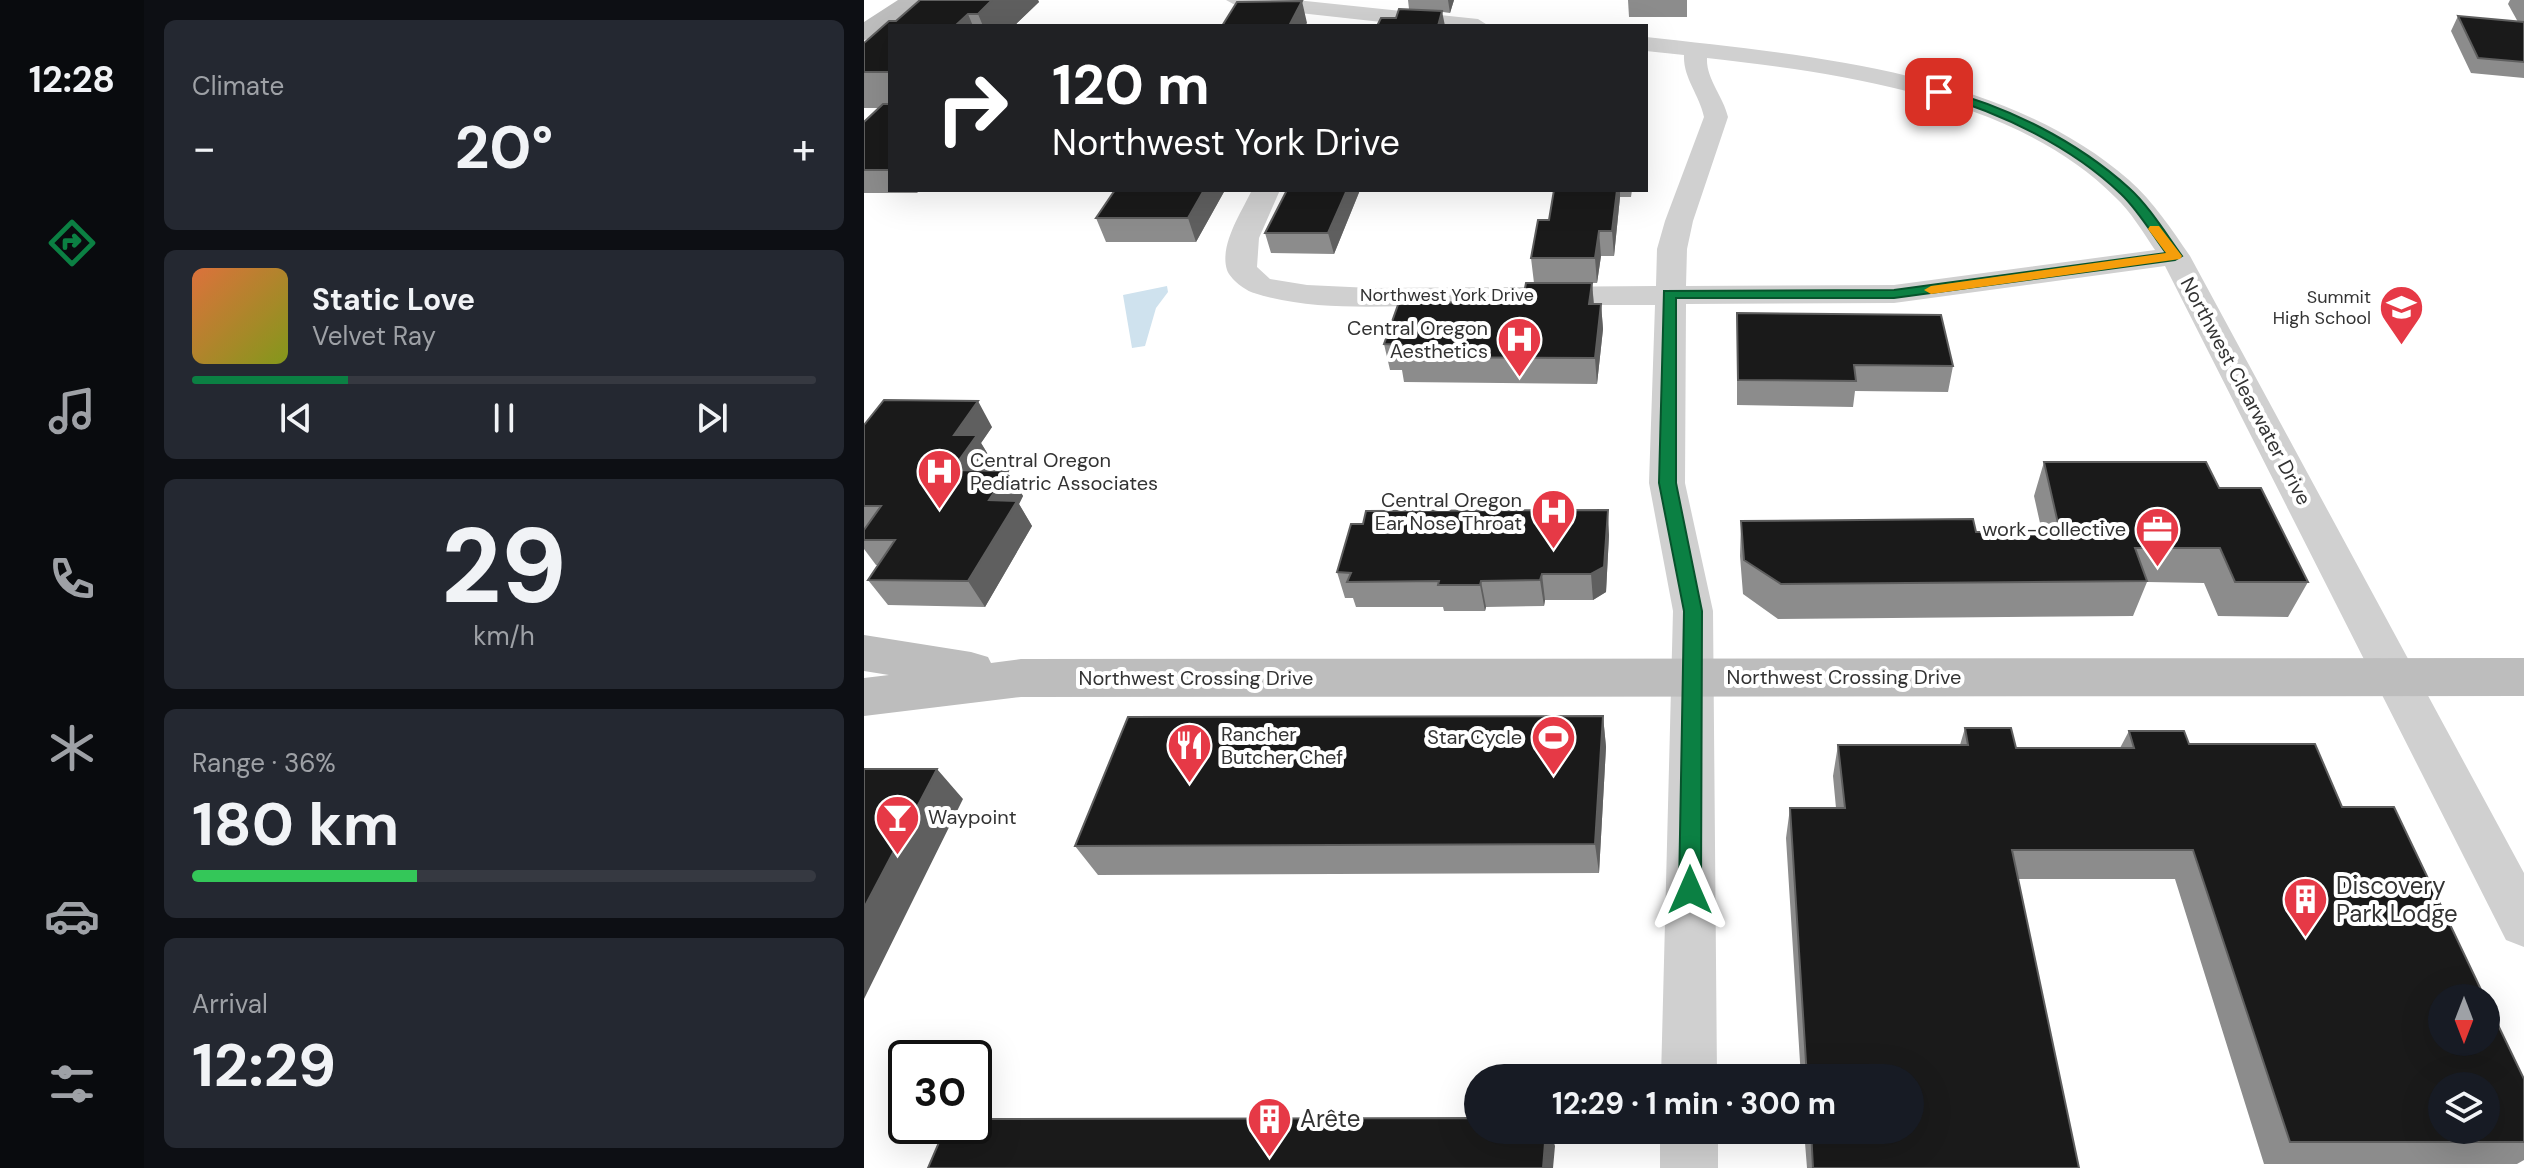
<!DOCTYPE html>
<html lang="en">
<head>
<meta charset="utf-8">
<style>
	:root { --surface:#171b24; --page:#242831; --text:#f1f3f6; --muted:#9ea1a6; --line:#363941; --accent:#0b8043 }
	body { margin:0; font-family:"DM Sans",sans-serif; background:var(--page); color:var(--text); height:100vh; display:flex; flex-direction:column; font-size:30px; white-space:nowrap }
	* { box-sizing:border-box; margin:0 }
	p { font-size:26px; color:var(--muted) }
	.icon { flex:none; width:44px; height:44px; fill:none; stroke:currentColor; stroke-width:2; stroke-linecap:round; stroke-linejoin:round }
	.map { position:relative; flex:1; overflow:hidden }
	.sheet { display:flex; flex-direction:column; gap:20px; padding:20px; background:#0d0f14; width:720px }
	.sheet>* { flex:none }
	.banner { position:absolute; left:24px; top:24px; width:760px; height:168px; border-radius:0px; box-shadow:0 8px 32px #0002; background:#202124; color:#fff; overflow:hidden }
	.needle { width:52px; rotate:180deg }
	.buttons { position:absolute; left:1564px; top:984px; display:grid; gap:16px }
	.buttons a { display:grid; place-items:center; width:72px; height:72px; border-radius:50%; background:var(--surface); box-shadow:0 8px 32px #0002; font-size:40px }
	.speed { position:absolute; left:24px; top:1040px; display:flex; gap:16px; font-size:40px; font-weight:700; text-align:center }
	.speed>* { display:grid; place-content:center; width:104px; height:104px; border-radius:50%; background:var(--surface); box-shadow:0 8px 32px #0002; line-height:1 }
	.speed .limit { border:4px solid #111; border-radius:12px; background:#fff; color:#111 }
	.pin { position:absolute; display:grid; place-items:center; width:68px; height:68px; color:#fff; margin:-34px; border-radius:16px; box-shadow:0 4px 12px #0006 }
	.me { position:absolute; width:88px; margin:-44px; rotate:0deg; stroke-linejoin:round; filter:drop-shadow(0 0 6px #0008) }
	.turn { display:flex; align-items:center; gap:28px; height:168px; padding:0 32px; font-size:36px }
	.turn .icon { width:104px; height:104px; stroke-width:2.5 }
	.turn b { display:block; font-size:56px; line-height:68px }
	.big { font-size:60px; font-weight:700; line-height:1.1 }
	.sheet .card { flex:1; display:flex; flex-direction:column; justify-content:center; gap:12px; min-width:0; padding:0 28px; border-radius:12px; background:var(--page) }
	.sheet .dial { align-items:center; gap:0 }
	.dial b { font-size:104px; line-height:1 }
	.song { display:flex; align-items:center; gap:24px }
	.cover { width:96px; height:96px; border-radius:12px; background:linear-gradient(135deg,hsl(20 70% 55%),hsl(70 70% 35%)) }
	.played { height:8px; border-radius:4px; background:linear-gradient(90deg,var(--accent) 25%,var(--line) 25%) }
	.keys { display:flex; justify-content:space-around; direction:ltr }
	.heat { display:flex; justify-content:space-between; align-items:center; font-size:44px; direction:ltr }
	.charge { height:12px; border-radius:6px; background:linear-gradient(90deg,#34c759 36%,var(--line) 0) }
	.trip { position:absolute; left:600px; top:1064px; width:460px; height:80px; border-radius:40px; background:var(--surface); box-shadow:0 8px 32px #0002; font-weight:700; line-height:80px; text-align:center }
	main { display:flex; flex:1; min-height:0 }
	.tab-bar { display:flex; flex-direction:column; width:144px; justify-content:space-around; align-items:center; background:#090b0e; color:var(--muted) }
	.tab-bar .icon { width:56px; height:56px }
	.tab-bar .selected { color:var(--accent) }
	.tab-bar b { font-size:36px; color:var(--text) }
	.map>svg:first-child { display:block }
</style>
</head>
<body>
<main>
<nav class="tab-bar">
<b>12:28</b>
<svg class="icon selected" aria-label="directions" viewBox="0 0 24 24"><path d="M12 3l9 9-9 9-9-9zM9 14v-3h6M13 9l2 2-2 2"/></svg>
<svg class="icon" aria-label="music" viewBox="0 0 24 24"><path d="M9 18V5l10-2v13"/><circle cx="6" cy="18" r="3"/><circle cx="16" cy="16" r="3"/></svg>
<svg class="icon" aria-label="phone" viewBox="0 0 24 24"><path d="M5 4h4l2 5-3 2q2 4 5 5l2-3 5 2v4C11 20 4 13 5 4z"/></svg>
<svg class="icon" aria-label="climate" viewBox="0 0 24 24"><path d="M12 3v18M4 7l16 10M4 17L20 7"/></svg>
<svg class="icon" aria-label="car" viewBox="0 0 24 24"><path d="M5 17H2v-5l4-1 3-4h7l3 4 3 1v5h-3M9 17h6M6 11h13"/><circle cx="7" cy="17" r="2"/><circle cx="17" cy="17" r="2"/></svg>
<svg class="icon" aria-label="filters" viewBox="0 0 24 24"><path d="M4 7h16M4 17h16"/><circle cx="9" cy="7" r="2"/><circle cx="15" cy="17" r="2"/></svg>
</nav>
<section class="sheet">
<div class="card"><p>Climate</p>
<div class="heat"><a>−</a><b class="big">20°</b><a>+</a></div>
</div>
<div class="card">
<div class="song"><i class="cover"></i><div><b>Static Love</b><p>Velvet Ray</p></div></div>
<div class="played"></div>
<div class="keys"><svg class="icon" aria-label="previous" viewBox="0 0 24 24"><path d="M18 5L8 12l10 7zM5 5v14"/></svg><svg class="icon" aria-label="pause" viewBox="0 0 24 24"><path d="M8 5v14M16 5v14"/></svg><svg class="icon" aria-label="next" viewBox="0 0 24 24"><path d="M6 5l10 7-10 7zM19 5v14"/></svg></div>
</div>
<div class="card dial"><b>29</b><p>km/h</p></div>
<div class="card"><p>Range · 36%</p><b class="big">180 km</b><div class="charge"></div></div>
<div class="card"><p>Arrival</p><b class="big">12:29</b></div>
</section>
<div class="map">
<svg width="1660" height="1168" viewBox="0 0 1660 1168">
	<rect width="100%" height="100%" fill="#fff"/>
	<path fill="#cfe2ee" d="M303,286L304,292L292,308L281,346L268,348L259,295Z"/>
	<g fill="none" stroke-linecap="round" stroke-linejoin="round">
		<path fill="#d0d0d0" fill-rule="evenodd" d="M362,0H432L614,19L625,26H554L373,6Z
			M782,37C941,55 1139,70 1265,180C1289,201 1308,230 1326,256L1660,873V947L1642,940L1301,266L1030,303L822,304L821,483L849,611L853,1078H797L809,611L785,483L791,305C716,305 641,305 566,306C509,306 445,311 390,293C382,291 366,279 363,270C355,245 378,211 388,190H416L395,238L393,267L406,279L443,285L507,288L792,286L793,249L801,221L840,117C835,94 819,78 820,55L782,51ZM843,58C976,73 1152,97 1251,197C1267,212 1279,232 1291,250L1030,285L822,286L823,249L829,221L864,117C859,96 842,79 843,58Z
			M796,1130H854V1168H796Z"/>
		<path fill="#bdbdbd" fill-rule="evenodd" d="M34,0H62L9,38L0,40V22Z
			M0,635L107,652L124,657L127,663L157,659L1660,658V696L157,697L0,716V678L25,675L0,671Z"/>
	</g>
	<path fill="#8c8c8c" d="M56,0H174L175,2L150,26H26V190H56L53,193H0V122L15,108H0V43L32,21Z
		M544,0H590L586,13L579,12L532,18L557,10L545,9Z
		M764,0H823V17H765Z
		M1646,0H1660V78L1607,73L1587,31L1594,16L1654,22L1644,4Z
		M361,190L332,242H242L232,218Z
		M496,190L470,254L407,253L401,233Z
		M690,190H768L767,197H756L750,256H737L733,283H728L730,304H737L739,329L733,384L540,382L538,370H526L520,344L658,303L670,283L667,258L685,220Z
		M873,313L1089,366L1084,392L991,391L989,407L873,405Z
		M0,425L128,427L117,443L128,461L121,471H144L159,496L155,504L168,526L121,607L24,605L4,580L14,565H12L0,549Z
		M1180,462L1355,488L1444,582L1424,617L1354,616L1340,583L1283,582L1269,616L914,619L879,594L876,556L877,521L1112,532H1178L1170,496Z
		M745,535L742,592L729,600H681L680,606L622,607L621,611H580L579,607H492L489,598H481L473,572Z
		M739,716L742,747L735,873L234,875L211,846Z
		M1101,728L1152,748H1256L1265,731L1325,744L1478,807L1660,1079V1160L1653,1164H1400L1311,879H1154L1215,1168H943L940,1130H1046V1078H937L922,838L926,808H972L969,776L974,745H1096Z"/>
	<path fill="#5f5f5f" d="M128,0H174L175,2L150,26H119L114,14Z
		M584,0H590L586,13Z
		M438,1L443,23L441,26H425Z
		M578,11L581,26H574Z
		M104,14L109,26H91Z
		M340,190H361L332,242L324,218Z
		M483,190H496L470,254L464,233Z
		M753,190H756V197L750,256L748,231Z
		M735,231L737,256L733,283L731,258Z
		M728,283L730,308L725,304Z
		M737,304L739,329L733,384L731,358Z
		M114,401L128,427L117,443L128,461L104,496L88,470L90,435Z
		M144,471L159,496L155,504L168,526L121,607L104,581L125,500Z
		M744,510L745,535L742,592L729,600L727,574Z
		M678,574L681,600L680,606L676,580Z
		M617,581L622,607L621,611L616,585Z
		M739,716L742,747L735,873L731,844Z
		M73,769L99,799L0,999V908Z
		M682,1130H686L691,1146L689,1168H679Z"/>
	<path fill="#1a1a1a" stroke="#5f5f5f" stroke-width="2" fill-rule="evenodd" d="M56,0H128L114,14H104L91,26H26V72H0V43L25,21H32Z
		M438,1L425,26H358L373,2Z
		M535,9L578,11L574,26H513L517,18H532Z
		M1594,16L1660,22V62L1614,58Z
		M19,104H26V170H0V122Z
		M251,190H340L324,218H232Z
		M423,190H483L464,233H401Z
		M690,190H753L748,231H735L731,258H667L674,220H685Z
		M662,283H728L725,304H737L731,358L535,357L538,345L520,344L535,302L658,303Z
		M873,313L1077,315L1089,366L990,365L992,381L874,380Z
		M20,400L114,401L90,435H113L88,470L144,471L125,500L153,501L104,581L4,580L31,540H0V530L17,506H0V425Z
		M1180,462H1342L1355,488H1397L1444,582H1371L1356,548H1271L1283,581L917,584L880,560L877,521L1109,519L1112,532H1196Z
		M744,510L740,567L727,574H678L676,580L617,581L616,585H574L575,581L483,582L487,573L473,572L487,524H499L502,511Z
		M739,716L731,844L211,846L264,717Z
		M1101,728H1147L1152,748H1270L1265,731H1320L1325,744H1451L1478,807H1530L1621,998H1578V1042H1622V1000L1660,1079V1142H1426L1329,850H1148L1215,1168H949L947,1130H1046V1078H943L926,808H981L974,745H1104ZM1578,1086H1622V1130H1578Z
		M0,769H73L0,908Z
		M614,1118V1130H682L679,1168H64L82,1126H110V1119Z"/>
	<path fill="#0b8043" stroke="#07532c" stroke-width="2" d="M1075,89C1143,106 1213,141 1265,188C1285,206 1302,234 1318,256L1311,260L1030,298H812V483L838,611L837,890L834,897L826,900L818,897L815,890L820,611L795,483L800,291L1030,290L1302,253C1288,234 1274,210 1257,194C1207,146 1137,113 1072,94L1070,92Z"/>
	<path fill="#f59e0b" d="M1286,226H1295L1318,256L1316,259L1067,294L1060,290L1067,286L1302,253L1284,229Z"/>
	<defs>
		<symbol id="school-pin" viewBox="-11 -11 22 30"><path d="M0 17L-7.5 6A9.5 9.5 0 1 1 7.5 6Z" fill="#e63946" stroke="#fff"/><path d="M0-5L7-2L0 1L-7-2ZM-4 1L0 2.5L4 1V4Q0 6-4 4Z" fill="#fff"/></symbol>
		<symbol id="hospital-pin" viewBox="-11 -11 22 30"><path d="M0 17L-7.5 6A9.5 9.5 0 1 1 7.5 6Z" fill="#e63946" stroke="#fff"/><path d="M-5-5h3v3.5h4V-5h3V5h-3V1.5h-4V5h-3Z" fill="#fff"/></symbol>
		<symbol id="office-pin" viewBox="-11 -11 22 30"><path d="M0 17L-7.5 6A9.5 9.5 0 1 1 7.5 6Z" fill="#e63946" stroke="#fff"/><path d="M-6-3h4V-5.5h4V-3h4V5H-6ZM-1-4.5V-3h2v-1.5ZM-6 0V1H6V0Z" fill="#fff"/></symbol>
		<symbol id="stadium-pin" viewBox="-11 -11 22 30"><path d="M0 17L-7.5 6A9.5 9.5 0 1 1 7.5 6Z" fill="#e63946" stroke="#fff"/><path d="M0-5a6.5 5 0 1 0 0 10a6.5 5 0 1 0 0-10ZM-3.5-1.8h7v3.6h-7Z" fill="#fff"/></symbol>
		<symbol id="restaurant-pin" viewBox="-11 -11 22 30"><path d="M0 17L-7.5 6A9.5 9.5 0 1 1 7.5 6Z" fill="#e63946" stroke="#fff"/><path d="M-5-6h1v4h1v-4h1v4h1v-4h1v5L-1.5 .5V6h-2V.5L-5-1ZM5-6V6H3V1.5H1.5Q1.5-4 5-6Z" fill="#fff"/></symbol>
		<symbol id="bar-pin" viewBox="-11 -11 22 30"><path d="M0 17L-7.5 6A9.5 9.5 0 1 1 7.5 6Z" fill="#e63946" stroke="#fff"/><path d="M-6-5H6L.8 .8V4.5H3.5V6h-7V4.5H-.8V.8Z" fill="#fff"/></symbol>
		<symbol id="building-pin" viewBox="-11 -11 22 30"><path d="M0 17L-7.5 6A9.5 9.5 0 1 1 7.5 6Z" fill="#e63946" stroke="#fff"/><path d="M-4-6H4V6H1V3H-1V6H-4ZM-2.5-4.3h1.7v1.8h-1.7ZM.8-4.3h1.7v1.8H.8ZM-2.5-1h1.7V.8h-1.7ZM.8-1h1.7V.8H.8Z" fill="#fff"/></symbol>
	</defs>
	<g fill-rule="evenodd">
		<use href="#school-pin" x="1512" y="282" width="51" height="69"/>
		<use href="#hospital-pin" x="630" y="314" width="51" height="69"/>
		<use href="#hospital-pin" x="50" y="446" width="51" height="69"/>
		<use href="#hospital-pin" x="664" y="486" width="51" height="69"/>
		<use href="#office-pin" x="1268" y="504" width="51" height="69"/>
		<use href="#stadium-pin" x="664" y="712" width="51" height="69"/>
		<use href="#restaurant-pin" x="300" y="720" width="51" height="69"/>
		<use href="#bar-pin" x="8" y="792" width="51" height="69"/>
		<use href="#building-pin" x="1416" y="874" width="51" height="69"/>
		<use href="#building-pin" x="380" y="1094" width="51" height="69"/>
	</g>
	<g text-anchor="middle" stroke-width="8" stroke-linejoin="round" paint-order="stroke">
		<g font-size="18" fill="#333" stroke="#fff">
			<text x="583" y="301">Northwest York Drive</text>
		</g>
		<g font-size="18" fill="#333" stroke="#fff" text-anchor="end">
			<text x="1507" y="303">Summit<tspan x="1507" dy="21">High School</tspan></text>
		</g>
		<g font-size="20" fill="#333" stroke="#fff" text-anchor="end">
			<text x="624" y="335">Central Oregon<tspan x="624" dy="23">Aesthetics</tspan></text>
			<text x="106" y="467" text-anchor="start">Central Oregon<tspan x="106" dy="23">Pediatric Associates</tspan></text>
			<text x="658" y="507">Central Oregon<tspan x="658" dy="23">Ear Nose Throat</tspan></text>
			<text x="1262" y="536">work-collective</text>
			<text x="357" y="741" text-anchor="start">Rancher<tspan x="357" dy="23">Butcher Chef</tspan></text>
			<text x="658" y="744">Star Cycle</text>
			<text x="64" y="824" text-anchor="start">Waypoint</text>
		</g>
		<g font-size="20" fill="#333" stroke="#fff">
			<text transform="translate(1382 391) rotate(62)" y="7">Northwest Clearwater Drive</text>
			<text x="980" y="684">Northwest Crossing Drive</text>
			<text x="332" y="685">Northwest Crossing Drive</text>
		</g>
		<g font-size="24" fill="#333" stroke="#fff" text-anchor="start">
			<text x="1472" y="894">Discovery<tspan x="1472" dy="28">Park Lodge</tspan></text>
			<text x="436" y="1127">Arête</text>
		</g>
	</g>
</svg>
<div class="buttons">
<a><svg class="needle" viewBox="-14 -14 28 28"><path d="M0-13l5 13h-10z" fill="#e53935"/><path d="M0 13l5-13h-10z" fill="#9ea1a6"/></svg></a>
<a><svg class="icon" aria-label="layers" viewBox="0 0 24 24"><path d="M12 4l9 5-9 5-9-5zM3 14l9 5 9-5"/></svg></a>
</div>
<div class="speed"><div class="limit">30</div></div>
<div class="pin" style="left:1075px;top:92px;background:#d93025"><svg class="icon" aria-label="arrive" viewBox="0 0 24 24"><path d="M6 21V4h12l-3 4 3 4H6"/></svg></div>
<svg class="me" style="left:826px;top:890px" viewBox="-20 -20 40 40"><path d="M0-17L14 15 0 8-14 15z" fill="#0b8043" stroke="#fff" stroke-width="4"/></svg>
<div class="trip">12:29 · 1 min · 300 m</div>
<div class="banner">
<div class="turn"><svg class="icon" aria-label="right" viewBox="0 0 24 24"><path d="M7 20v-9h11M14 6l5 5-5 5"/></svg><div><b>120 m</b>Northwest York Drive</div></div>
</div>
</div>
</main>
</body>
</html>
